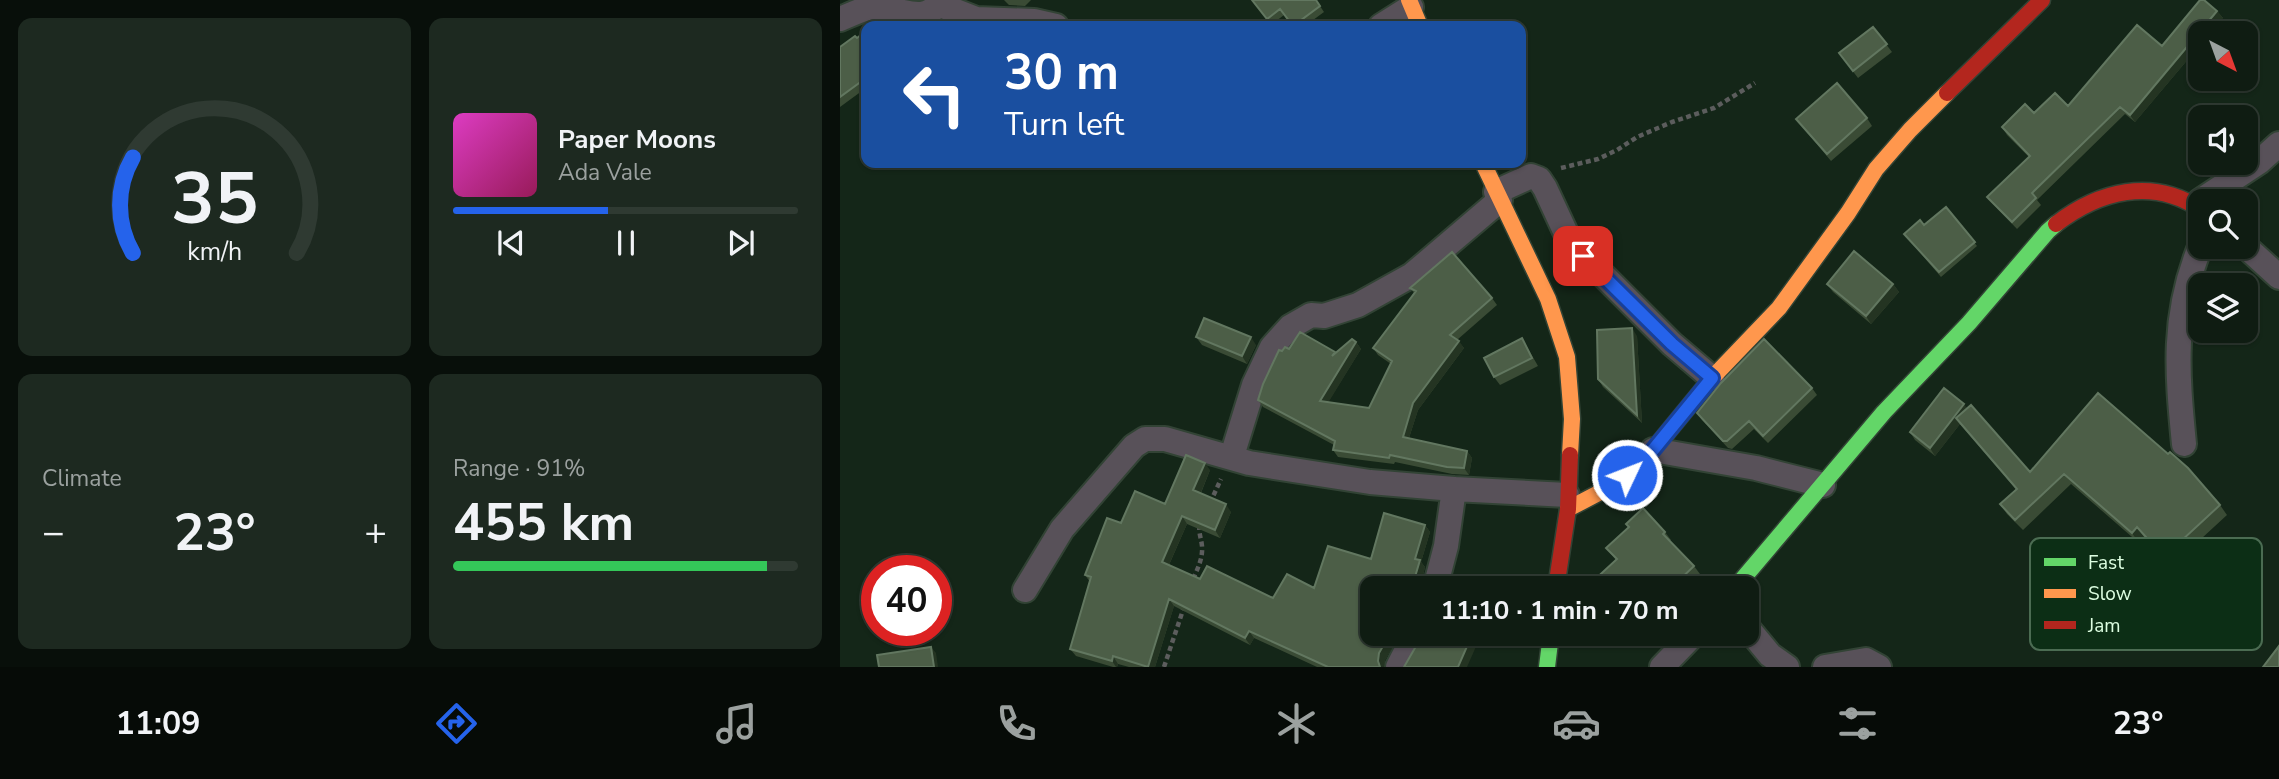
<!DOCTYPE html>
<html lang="en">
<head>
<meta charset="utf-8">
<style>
	:root { --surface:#0f1c12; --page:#1d2920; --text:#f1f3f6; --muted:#9ba19f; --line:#2f3a32; --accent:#2563eb }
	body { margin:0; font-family:"Nunito Sans",sans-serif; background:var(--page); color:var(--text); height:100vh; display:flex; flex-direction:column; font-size:26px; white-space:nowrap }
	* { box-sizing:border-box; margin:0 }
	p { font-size:23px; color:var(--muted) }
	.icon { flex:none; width:38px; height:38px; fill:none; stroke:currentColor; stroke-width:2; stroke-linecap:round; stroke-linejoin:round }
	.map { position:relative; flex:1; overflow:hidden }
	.details { display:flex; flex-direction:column; gap:18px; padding:18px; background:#080f0a; width:840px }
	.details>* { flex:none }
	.banner { position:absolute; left:21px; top:21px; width:665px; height:147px; border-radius:14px; box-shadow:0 2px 5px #0004,0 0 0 2px var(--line); background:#1a4fa0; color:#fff; overflow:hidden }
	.needle { width:46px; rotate:139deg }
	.fabs { position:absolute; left:1348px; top:21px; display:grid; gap:14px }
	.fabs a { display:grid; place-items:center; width:70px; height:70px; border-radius:14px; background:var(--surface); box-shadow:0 2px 5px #0004,0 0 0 2px var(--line); font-size:35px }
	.speed { position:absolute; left:21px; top:555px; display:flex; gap:14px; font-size:35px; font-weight:700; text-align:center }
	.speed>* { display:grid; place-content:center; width:91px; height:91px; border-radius:50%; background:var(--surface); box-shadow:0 2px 5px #0004,0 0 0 2px var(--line); line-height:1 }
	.speed .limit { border:10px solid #d22; background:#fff; color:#111 }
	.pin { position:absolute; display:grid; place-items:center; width:60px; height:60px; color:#fff; margin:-30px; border-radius:14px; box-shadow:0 4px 10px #0006 }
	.me { position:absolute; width:77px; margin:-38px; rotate:47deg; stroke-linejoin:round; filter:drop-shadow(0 0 5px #0008) }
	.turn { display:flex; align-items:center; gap:24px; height:147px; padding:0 28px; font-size:32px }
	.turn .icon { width:91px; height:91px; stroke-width:2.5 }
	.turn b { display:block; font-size:49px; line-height:60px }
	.big { font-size:52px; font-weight:700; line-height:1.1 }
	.details .card { flex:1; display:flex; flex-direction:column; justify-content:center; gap:10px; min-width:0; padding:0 24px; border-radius:14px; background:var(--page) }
	.details .dial { align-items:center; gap:0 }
	.dial svg { height:182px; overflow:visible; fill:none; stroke:var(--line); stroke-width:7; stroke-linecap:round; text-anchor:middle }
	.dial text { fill:var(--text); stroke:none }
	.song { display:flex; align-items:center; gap:21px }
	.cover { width:84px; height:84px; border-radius:10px; background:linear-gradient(135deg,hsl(310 70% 55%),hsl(330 70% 35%)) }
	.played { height:7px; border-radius:4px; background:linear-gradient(90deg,var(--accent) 45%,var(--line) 45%) }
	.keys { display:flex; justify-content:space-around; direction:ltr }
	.heat { display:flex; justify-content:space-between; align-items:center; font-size:38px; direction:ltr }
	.charge { height:10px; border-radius:5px; background:linear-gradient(90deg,#34c759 91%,var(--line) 0) }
	.details .tiles { flex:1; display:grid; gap:18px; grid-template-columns:repeat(2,1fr) }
	.trip { position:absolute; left:520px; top:576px; width:399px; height:70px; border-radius:14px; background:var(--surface); box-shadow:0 2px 5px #0004,0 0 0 2px var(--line); font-weight:700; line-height:70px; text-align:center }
	.tab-bar { display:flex; height:112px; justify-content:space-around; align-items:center; background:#060b07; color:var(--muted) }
	.tab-bar .icon { width:49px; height:49px }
	.tab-bar .current { color:var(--accent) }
	.tab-bar b { font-size:32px; color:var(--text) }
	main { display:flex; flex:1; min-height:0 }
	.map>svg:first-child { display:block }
</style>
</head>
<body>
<main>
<section class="details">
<div class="tiles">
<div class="card dial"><svg viewBox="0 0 100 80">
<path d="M14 69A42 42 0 1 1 86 69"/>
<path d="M14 69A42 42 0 0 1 14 27" stroke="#2563eb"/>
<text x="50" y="56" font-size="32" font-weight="700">35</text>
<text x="50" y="72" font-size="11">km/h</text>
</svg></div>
<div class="card">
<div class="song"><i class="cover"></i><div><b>Paper Moons</b><p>Ada Vale</p></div></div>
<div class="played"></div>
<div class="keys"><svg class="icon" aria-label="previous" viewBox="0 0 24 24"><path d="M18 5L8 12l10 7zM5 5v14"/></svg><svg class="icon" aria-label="pause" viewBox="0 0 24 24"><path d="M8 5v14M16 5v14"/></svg><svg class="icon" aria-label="next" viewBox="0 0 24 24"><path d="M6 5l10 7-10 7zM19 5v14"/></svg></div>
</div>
<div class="card"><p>Climate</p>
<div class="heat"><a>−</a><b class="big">23°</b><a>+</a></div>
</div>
<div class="card"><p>Range · 91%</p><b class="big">455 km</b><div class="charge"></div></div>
</div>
</section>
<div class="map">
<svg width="1439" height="667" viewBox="0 0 1439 667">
	<rect width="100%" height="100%" fill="#142618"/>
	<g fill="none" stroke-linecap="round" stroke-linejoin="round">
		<defs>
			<path id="street" d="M98,4L136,19L194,21L216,26
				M0,19C10,15 22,9 32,7C54,5 87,28 100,0
				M541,26L571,7
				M656,192L691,176L699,179L705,188L730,242L832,344L872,378
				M1360,201L1419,162L1439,144
				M1405,246L1439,277
				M1344,444C1337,372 1332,316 1360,247
				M813,450L916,468L983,485
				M392,456L414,385L432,347L450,327L471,315L484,316L518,305L572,275L660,200
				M595,588L606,546L614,489
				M185,590L222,529L294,446L305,439H325L409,463L530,482L614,489L727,495
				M906,626L930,655L947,667
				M558,667L575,634
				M822,667L854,634
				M985,667L1026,660L1039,667"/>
			<path id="fast" d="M895,588L1044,412L1129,323L1208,231L1216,224
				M707,667L711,634"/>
			<path id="slow" d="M569,0L580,26
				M643,163L708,299L727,357L732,419L730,455
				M728,509L770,487L787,475L813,450L872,378L939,308L1008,213L1036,169L1070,130L1107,93"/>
			<path id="jam" d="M1107,93L1202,0
				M1216,224C1259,191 1312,177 1360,209
				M716,588L728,509L730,455"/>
		</defs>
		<use href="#street" stroke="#324335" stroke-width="28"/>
		<use href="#fast" stroke="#324335" stroke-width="19"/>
		<use href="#slow" stroke="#324335" stroke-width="19"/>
		<use href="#jam" stroke="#324335" stroke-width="19"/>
		<path stroke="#5c5d5d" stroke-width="4.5" stroke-dasharray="5 3.5" stroke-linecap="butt" d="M721,168L758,159L777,150L797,137L832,122L874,108L915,83
			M370,503L381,479
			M353,579C358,568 363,558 362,546C361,537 358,532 360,523
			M324,667L344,607"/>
		<use href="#street" stroke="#585159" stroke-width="24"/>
		<use href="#fast" stroke="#63d668" stroke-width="16"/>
		<use href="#slow" stroke="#ff974d" stroke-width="16"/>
		<use href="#jam" stroke="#b3261e" stroke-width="16"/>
	</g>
	<path fill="#3a4b35" d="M164,0H191L185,6L169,5Z
		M412,0H476L484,12L465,26H453L444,15L431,25Z
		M1377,11L1383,18L1360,33V45L1295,122L1285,114L1197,200L1201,205L1177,229L1153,204L1147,197L1189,157L1167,135L1162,127L1194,113L1228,106Z
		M1033,27L1052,52L1018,78L999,53Z
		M26,31V88L0,107V47L17,38Z
		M1027,118L1032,126L991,161L956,119Z
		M1106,207L1137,246L1101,277L1064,234L1084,225Z
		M987,284H1053L1059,292L1031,324L993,292Z
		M570,288L652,298L657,305L617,340L624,348L578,410L569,438L627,451L632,458L629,475L612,474L555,462L554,464L498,457L493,450L494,445L423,407L418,400L442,351L449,349L495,352L496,354L516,342L521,349L488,402L529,408L551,364L538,355L533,348L574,293Z
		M797,336L802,423L763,387L758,379Z
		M356,337L416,345L407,364L362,345Z
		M682,338L698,366L660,385L654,377Z
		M972,388L977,395L928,443L914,429L892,449L888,448L862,420L857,413Z
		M1258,393L1380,505L1387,515L1349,550L1366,572L1349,587L1304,537L1299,543L1231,484L1183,530L1167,514L1160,504L1176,489L1120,424L1095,456L1075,440L1070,432L1127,408L1190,472Z
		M370,470L361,493L391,512L380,538L347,524L329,565L360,579L433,598L474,588L531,559L585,525L590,532L581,562L585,567L581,584V588H532V634H560L545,660L544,667H477L414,638L410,645L334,606L315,667H289L278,664L277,667H273L236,656L230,649L250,582L245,575L281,523L325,504Z
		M825,532L831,540L829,541L854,566L860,574L845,588H755L751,583L776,560L766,548Z
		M1330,607L1382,625L1368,642L1335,615Z"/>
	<path fill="#243422" d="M1377,11L1383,18L1370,33H1360V45L1295,122L1290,115Z
		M1053,284L1059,292L1031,324L1026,316Z
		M792,328L797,336L802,423L797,415Z
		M411,337L416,345L407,364L402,356Z
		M619,341L624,348L578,410L567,444L563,437L573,403Z
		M516,342L521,349L485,408L480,401Z
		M1124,404L1130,412L1116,418L1120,424L1095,456L1090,448Z
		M627,451L632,458L629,475L624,468Z
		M365,463L370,470L359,497L353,490Z
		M386,504L391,512L380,538L375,530Z
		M342,516L347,524L327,569L322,562Z
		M585,525L590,532L581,562L585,567L581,584V588H578L576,585L575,559Z
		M1297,527L1304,537L1299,543L1292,533Z
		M329,599L334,606L315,667H308Z
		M1377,617L1382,625L1368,642L1362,634Z
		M409,631L414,638L410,645L405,638Z
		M550,634H560L545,660L544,667H540L538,661L539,653Z
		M632,635L638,642L627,667H618Z
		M91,647L96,653L98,667H94Z
		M273,656L278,664L277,667H276L272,661Z"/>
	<path fill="#4c5e47" stroke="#627760" stroke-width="2" d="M412,0H476L480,6L453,26L440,9L427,19Z
		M1360,0H1364L1377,11L1290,115L1280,107L1192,193L1196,198L1172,222L1147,197L1190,156L1162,127L1185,104L1194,113L1215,93L1228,106L1297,25L1322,46Z
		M38,22L42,26H33Z
		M1033,27L1047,44L1013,71L999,53Z
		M26,31V78L0,97V47L15,36L17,38Z
		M997,83L1027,118L987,154L956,119Z
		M1106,207L1135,242L1099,272L1064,234L1080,220L1084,225Z
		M1014,251L1053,284L1026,316L987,284Z
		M612,252L652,298L610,335L619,341L573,403L563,437L627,451L624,468L607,467L550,455L549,458L493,450L495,441L418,400L423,384L439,350L442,351L445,347L449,349L460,332L495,352L492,356L512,339L516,342L480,401L529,408L552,361L533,348L576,291L570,288Z
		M364,318L411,337L402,356L356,337Z
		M792,328L797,415L758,379L757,330Z
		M682,338L692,358L654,377L644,358Z
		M924,339L972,388L923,436L909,421L887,441H883L857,413L881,383Z
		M1104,388L1124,404L1090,448L1070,432Z
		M1258,393L1328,454L1330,452L1348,468L1380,505L1341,541L1359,562L1342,577L1297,527L1292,533L1224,474L1175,520L1160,504L1177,489L1116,418L1131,405L1190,472Z
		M346,455L365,463L353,490L386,504L375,530L342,516L322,562L360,579L367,566L433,598L447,574L474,588L488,546L531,559L544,513L585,525L575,559L580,560L575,577L576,585L578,588H532V634H550L539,653L538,661L540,667H488L409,631L405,638L329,599L308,667L273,656L272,661L230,649L251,577L245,575L267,518L281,523L295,491L325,504Z
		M803,508L825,532L823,534L854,566L831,588H756L751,583L777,559L766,548L789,527L786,524Z
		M583,634H630L632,635L618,667H564Z
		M1439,646V667H1423Z
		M91,647L94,667H39L37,655Z"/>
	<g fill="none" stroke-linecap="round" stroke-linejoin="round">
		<defs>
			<path id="route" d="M743,256L832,344L872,378L813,450L787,475"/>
		</defs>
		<use href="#route" stroke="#184099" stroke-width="18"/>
		<use href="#route" stroke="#2563eb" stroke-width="12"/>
	</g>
	<rect x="1190" y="538" width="232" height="112" rx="10" fill="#0c2e15" stroke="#4b6c52" stroke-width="2"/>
	<rect x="1204" y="558" width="32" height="8" fill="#63d668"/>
	<rect x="1204" y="589" width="32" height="9" fill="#ff974d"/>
	<rect x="1204" y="621" width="32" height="8" fill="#b3261e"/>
	<g font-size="19" fill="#ddfee1">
		<text x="1248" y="569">Fast</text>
		<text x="1248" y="600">Slow</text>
		<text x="1248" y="632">Jam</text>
	</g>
</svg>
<div class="fabs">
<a><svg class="needle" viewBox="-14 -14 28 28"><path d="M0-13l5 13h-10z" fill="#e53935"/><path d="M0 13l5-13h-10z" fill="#9ba19f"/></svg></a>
<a><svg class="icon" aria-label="sound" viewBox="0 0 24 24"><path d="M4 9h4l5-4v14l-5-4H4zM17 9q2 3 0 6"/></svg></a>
<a><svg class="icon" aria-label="search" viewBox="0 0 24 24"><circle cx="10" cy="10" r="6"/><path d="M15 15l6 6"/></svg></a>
<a><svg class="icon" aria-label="layers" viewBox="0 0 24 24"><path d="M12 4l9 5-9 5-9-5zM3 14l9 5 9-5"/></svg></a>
</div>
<div class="speed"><div class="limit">40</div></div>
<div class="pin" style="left:743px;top:256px;background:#d93025"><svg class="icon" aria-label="arrive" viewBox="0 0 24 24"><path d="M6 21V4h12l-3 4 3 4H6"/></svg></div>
<svg class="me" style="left:787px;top:475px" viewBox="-20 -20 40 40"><circle r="17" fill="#2563eb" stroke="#fff" stroke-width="3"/><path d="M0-11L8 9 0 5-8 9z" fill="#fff"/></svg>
<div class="trip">11:10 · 1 min · 70 m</div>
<div class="banner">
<div class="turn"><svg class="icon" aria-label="left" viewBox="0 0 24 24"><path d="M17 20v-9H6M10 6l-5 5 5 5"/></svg><div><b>30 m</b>Turn left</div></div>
</div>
</div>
</main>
<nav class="tab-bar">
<b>11:09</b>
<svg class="icon current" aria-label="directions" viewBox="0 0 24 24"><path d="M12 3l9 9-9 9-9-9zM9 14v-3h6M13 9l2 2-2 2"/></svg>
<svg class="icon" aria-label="music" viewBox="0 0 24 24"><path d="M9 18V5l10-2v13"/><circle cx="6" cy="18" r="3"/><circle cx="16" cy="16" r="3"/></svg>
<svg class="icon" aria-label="phone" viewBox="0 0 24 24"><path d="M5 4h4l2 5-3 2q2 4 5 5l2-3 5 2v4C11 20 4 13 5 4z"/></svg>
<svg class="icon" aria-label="climate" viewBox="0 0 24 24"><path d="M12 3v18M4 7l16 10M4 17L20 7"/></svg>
<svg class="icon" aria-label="car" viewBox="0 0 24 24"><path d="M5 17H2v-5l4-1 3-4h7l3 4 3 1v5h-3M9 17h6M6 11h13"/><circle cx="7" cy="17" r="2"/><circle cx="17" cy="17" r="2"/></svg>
<svg class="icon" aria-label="filters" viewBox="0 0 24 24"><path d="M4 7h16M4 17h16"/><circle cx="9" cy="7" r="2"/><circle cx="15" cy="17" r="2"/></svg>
<b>23°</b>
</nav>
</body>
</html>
